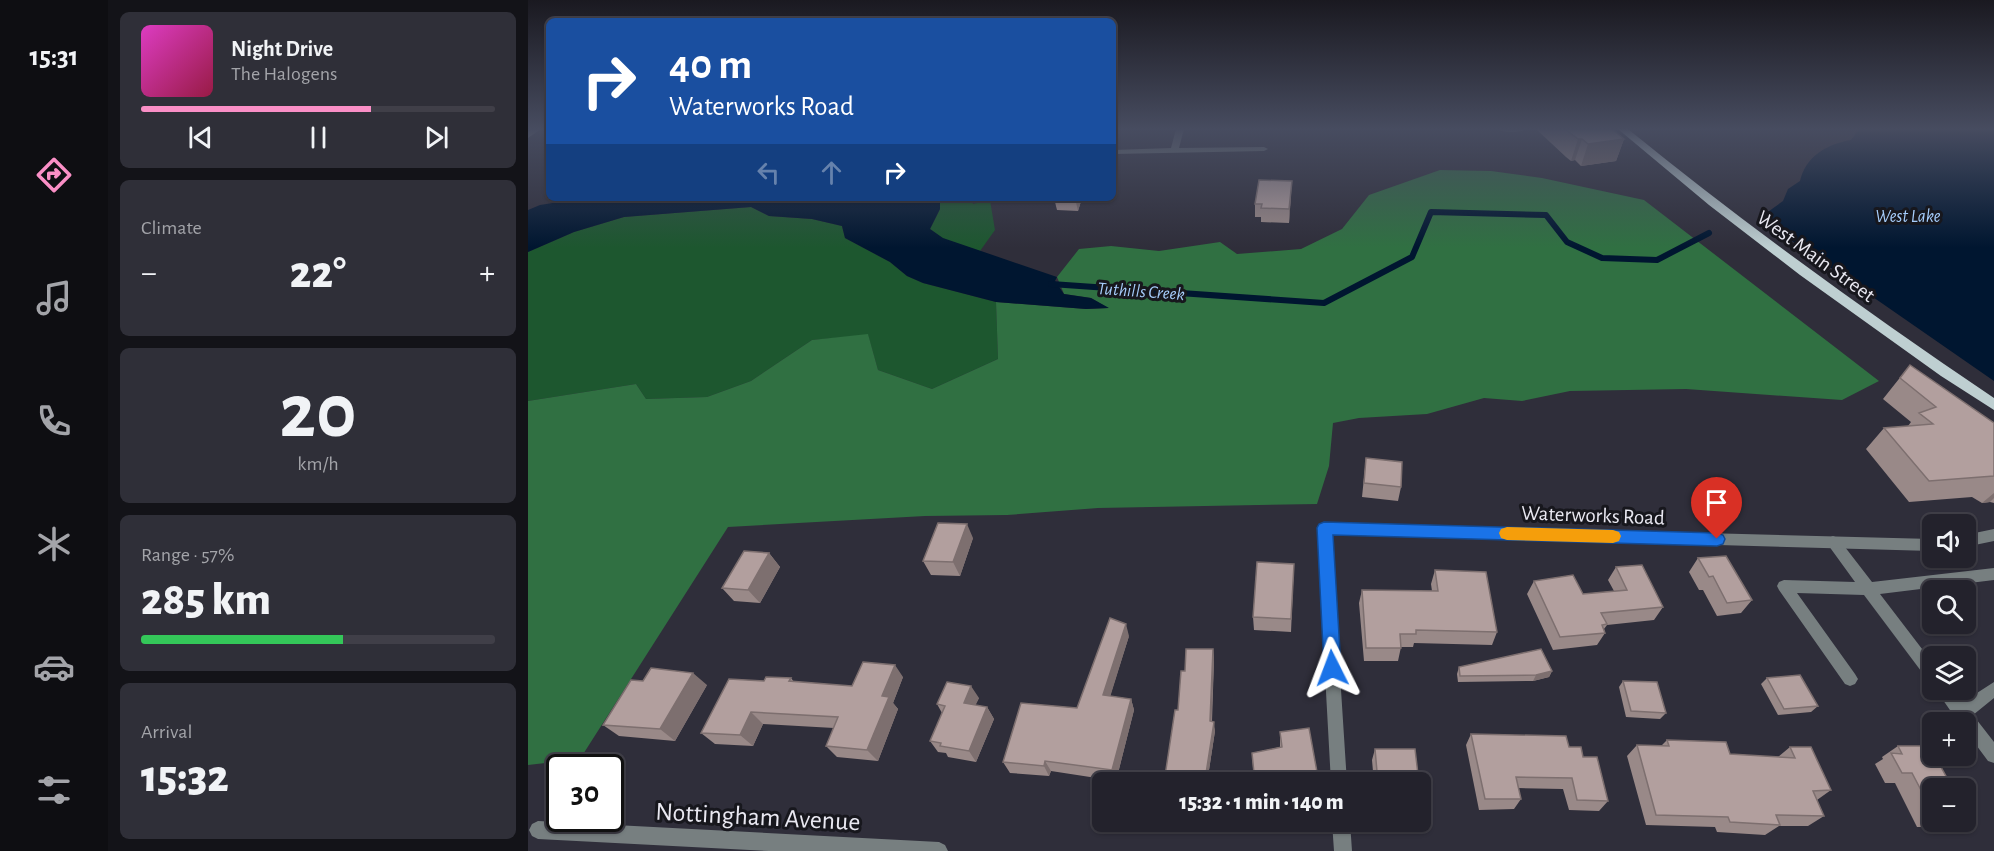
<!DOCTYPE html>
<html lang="en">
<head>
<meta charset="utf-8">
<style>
	:root { --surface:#23222c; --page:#2f2f38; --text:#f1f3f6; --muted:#a3a4a9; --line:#403f48; --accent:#fa8fc6 }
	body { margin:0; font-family:"Alegreya Sans",sans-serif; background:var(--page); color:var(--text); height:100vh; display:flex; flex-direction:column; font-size:22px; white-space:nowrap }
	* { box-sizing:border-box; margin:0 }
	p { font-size:20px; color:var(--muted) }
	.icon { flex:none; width:33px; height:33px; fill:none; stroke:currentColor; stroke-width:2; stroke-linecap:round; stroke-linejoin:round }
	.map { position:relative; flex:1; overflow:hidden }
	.details { display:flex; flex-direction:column; gap:12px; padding:12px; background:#131318; width:420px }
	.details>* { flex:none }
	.banner { position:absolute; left:18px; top:18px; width:570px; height:183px; border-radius:9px; box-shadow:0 2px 4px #0004,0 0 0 2px var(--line); background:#1a4fa0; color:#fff; overflow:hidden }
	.fabs { position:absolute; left:1394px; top:514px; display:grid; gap:12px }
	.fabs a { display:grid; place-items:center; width:54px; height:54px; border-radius:9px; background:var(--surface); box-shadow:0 2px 4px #0004,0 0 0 2px var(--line); font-size:30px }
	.speed { position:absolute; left:18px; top:754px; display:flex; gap:12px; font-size:30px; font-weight:700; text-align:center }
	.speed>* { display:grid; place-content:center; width:78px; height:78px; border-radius:50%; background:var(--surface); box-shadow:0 2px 4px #0004,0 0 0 2px var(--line); line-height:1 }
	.speed .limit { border:3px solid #111; border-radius:9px; background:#fff; color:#111 }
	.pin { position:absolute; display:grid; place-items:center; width:51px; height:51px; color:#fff; margin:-62px -26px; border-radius:50% 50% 50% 0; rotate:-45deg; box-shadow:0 0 6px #0007 }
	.pin .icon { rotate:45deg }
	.me { position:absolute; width:66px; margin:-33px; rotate:357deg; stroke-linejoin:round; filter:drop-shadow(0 0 4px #0008) }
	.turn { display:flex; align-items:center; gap:21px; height:126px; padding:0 24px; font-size:27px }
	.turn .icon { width:78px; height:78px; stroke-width:2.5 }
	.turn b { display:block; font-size:42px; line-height:51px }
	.lanes { display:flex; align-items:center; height:57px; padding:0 24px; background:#0003; justify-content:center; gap:30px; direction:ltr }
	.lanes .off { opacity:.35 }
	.big { font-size:45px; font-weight:800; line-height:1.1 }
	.details .widget { flex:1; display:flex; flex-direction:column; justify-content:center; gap:9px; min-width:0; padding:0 21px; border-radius:9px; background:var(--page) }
	.details .dial { align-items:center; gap:0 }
	.dial b { font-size:78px; line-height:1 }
	.song { display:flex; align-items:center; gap:18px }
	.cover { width:72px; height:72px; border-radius:9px; background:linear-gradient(135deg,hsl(310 70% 55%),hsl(340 70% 35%)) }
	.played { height:6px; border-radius:3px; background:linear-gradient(90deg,var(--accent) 65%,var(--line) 65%) }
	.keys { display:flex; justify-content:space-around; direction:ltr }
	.heat { display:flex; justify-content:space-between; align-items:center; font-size:33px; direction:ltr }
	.charge { height:9px; border-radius:4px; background:linear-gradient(90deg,#34c759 57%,var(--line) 0) }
	.trip { position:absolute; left:564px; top:772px; width:339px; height:60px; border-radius:9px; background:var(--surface); box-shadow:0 2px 4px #0004,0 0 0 2px var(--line); font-weight:800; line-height:60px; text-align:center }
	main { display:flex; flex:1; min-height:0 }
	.menu { display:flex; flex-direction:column; width:108px; justify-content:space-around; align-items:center; background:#0e0e12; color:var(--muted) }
	.menu .icon { width:42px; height:42px }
	.menu .current { color:var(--accent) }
	.menu b { font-size:27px; color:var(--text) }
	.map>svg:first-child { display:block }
</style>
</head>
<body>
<main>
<nav class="menu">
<b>15:31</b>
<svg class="icon current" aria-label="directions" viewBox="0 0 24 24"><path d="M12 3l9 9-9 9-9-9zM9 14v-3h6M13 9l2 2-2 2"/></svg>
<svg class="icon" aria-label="music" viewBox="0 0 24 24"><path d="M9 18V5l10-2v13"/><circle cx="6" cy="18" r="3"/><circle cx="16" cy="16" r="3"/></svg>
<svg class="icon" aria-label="phone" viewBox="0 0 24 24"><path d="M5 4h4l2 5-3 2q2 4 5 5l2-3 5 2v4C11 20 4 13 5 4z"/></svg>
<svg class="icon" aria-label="climate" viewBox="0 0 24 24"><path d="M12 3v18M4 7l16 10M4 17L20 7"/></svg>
<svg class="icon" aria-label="car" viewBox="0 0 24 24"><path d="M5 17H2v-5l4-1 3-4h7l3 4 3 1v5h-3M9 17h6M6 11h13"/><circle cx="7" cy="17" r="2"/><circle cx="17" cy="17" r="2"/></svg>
<svg class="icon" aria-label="filters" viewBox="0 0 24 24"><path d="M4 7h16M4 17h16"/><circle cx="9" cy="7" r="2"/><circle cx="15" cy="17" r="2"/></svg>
</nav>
<section class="details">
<div class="widget">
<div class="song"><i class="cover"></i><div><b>Night Drive</b><p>The Halogens</p></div></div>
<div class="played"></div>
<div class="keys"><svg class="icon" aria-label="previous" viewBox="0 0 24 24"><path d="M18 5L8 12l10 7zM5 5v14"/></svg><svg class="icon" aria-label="pause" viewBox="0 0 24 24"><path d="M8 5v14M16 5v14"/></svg><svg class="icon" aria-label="next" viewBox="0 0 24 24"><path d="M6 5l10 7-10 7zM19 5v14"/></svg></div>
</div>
<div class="widget"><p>Climate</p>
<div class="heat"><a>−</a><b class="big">22°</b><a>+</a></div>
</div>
<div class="widget dial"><b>20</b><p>km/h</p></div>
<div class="widget"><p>Range · 57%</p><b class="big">285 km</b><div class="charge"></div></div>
<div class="widget"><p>Arrival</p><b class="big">15:32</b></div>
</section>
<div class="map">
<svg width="1466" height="851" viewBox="0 0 1466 851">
	<rect width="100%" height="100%" fill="#2f2e3a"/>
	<path fill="#1d572f" d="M402,198H444L445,204L462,200L467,230L452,251L415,239L402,229L412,209V201Z
		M223,207L241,216L284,219L314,226L317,238L362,262L379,276L395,283L468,302L470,359L404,389L350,370L340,335L284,340L223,381L179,397L118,399L108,384L0,401V252L46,232L96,217Z"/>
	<path fill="#307042" d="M912,170L963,171L1014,178L1116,200L1351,381L1314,400L1158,389L1042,391L994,401L956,398L899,414L831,418L805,423L801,466L789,504L570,508L479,515L397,516L200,527L52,759L0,765V401L108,384L118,399L179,397L223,381L284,340L340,334L350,370L404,389L470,359L468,302L558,309L580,308L563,298L536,294L529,277L551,249L583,246L631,251L692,242L709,254L773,249L814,229L841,195Z"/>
	<path fill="#001630" d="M1331,129H1466V381L1257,236L1237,214L1255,201L1260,189L1272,181C1278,156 1299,144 1323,140Z
		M56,198H402L412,201V209L402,229L415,238L529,277L527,281L536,294L563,298L581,308L558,309L468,302L395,283L379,276L362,262L317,238L314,226L284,219L241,216L223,207L96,217L46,232L0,252V210L12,205Z"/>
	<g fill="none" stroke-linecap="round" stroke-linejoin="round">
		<path stroke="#001630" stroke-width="6" d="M523,284L796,303L884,257L903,212L1018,215L1039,242L1074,258L1129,260L1181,233"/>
		<path fill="#777f80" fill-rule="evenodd" d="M969,129H999C992,133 976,133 969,129Z
			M1305,536L1310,538L1344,582L1466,568V580L1352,594L1404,662V681L1399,679L1336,595L1269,593L1327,674L1330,679L1327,684L1322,686L1317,684L1251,590L1249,586L1251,582L1256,580L1327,582L1298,542L1300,538Z
			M1466,682V698L1445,715L1466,742V763L1460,761L1437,730V723H1431L1408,690H1426L1435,702Z"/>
		<path fill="#777f80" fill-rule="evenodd" d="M5,129H13L0,138V132Z
			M648,129H656L651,148L736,147L740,149L736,151L585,154V150L643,148Z
			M796,523L1404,539V551L803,534L819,783H803L789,528L791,524Z
			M1466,529V541L1437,547V535Z
			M10,821L411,842L417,845L420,851H241L10,839L4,836L1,830L4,824Z
			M804,822H822L824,851H806Z"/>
		<path fill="#becfd1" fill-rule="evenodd" d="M1090,129H1100C1218,225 1340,313 1466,398V410L1413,376L1272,275L1181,205Z"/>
	</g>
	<path fill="#998988" d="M1008,129H1084L1096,139L1088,161L1053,166L1047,160L1043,161L1038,157Z
		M763,195L761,223L733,222V217H727V204Z
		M526,198H554L550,211L529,210Z
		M1382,365L1466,423V503L1462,502L1454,503L1444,497L1381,502L1338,449L1356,428L1380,426L1383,422L1355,399Z
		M838,458L873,487L870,501L834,497Z
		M445,538L432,576L403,575L395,561Z
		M241,553L252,567L232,603L206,601L194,588Z
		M1170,558L1224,600L1213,613L1189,616L1175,590H1171L1161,572Z
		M766,564L763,632L726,630L725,617Z
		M1088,567L1135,607L1126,620L1079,625L1076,629L1077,633L1069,645L1025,650L999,594L1006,581L1055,594L1086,591L1080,580Z
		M907,570L969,632L964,645L886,643L885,647H873L870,661H836L831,603L834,590L904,591L903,584Z
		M601,636L582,696L603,699L606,710L588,781L523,771L521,776L482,773L475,762L549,708Z
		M685,649L686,660L684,721L687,731L679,783H638L637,776L650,710L657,671Z
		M931,667L1024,671L1021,677L1005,681L930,682L929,674Z
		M375,677L365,703L370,709L350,761L309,757L298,746L306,728L235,724L225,746L187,744L173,733L236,681L263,678L266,682L324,686Z
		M1239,678L1290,706L1283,712L1250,715L1233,684Z
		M1095,681L1138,713L1132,719L1098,717L1091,687Z
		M179,685L147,741L91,736L75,725Z
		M451,698L447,705L459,707L466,719L448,762L420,757L418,753L410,752L402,741L414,713L409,704Z
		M752,732L791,783H726L724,753L752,747Z
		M943,734L1041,747L1055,757L1080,801L1071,811L1041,810L1035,789L990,788L993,799L986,809L951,810L938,745Z
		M1139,740L1202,754L1250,757L1262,747L1303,790L1289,800L1296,816L1280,826H1251L1237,835L1189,832L1187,827L1118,825L1099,756L1109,745L1133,746Z
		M1370,746L1404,789V822H1432L1422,827H1389L1367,783H1357L1347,764L1355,759L1354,757Z
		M847,749L891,783H846L844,760Z"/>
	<path fill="#7d6f6f" d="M1050,139H1054L1047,160L1043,161Z
		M1096,139L1088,161L1053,166L1060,144Z
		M764,181L761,223V209Z
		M547,198H554L550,211Z
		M1466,493V498L1462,502L1454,503Z
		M439,524L445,538L432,576L425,562Z
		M241,553L252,567L232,603L220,590Z
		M598,624L601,636L579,707L575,695Z
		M685,649L686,660L683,731L682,721Z
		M367,665L375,677L365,703L370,709L350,761L339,750L354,696Z
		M1024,671L1021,677L1005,681L1008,675Z
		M165,673L179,685L147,741L132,729Z
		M443,686L451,698L443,715L436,703Z
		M603,699L606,710L588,781L584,770Z
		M459,707L466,719L448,762L441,751Z
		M223,712L235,724L225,746L212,735Z
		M686,722L687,731L679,783H677Z
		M517,761L523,771L521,776L516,766Z"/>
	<path fill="#b29f9e" stroke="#7d6f6f" stroke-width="1.5" d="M1037,129H1084L1096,139L1060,144L1054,139H1050Z
		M731,180L764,181L761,209L733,208L734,204H727Z
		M1382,365L1466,423V476L1401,481L1356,428L1405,424L1391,413L1408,407L1372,378Z
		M838,458L874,462L873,487L836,483Z
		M410,523L439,524L425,562L395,561Z
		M216,551L241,553L220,590L194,588Z
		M1198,556L1224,600L1199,603L1185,576L1181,577L1170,558Z
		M729,562L766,564L763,619L725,617Z
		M1114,565L1135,607L1073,613L1079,624L1074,625L1077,633L1032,637L1006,581L1045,575L1055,594L1099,590L1088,567Z
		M907,570L958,572L969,632L888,630V634H872L873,648H838L834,590L910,591Z
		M582,618L598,624L575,695L603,699L584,770L517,761L516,766L475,762L493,703L549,708Z
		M658,649H685L682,721L686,722L677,780L637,776L647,710H650L653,671H657Z
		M1013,649L1024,671L1008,675L932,676L931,667Z
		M335,662L367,665L354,696L361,697L339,750L298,746L310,717L223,712L212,735L173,733L201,679L236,681L238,677L263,678L261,681L324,686Z
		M123,668L165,673L132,729L75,725L103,680L115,681Z
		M1272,675L1290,706L1256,709L1239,678Z
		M1095,681L1129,682L1138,713L1103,711Z
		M419,682L443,686L436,703L459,707L441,751L412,746L413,743L402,741L417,706L409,704Z
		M781,728L791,783H727L724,753L754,747L752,732Z
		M943,734L1038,736L1041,747H1053L1055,757H1069L1080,801L1049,800L1044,778L988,777L993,799H957Z
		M1139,740L1198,742L1202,754L1267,758L1262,747H1283L1303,790L1285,791L1296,816L1248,815L1252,825L1202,822L1200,817L1128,815L1109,745L1141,746Z
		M1370,746H1401L1404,751V756H1407L1425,789H1404V811L1384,773H1374L1363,753L1374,754Z
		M847,749H887L891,783H850Z
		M892,791L894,805H892Z
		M1437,810L1441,817H1437Z"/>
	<linearGradient id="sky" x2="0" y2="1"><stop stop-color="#1a1920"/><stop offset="0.52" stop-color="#474c60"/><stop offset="1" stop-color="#474c60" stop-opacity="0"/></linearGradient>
	<rect width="1466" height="248" fill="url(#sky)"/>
	<path fill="#1a73e8" stroke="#114b97" stroke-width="1.5" d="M796,522L1189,533L1195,535L1197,539L1195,544L1189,546L805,535L813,668L811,674L804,677L798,674L796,668L789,528L791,524Z"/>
	<path fill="#f59e0b" d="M979,527L1085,530L1091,532L1093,536L1091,541L1085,543L979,540L973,538L971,533L973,529Z"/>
	<g text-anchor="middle" stroke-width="6" stroke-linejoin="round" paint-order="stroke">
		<g font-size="18" font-style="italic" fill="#a6cdfb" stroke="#17171d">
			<text x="1380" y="222">West Lake</text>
			<text transform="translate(613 291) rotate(4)" y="6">Tuthills Creek</text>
		</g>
		<g font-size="21" fill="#e9e8f1" stroke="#17171d">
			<text transform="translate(1288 256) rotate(36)" y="7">West Main Street</text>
			<text transform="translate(1065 515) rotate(2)" y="7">Waterworks Road</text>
		</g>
		<g font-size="26" fill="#e9e8f1" stroke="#17171d">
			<text transform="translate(230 816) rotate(3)" y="9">Nottingham Avenue</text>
		</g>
	</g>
</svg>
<div class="fabs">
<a><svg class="icon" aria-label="sound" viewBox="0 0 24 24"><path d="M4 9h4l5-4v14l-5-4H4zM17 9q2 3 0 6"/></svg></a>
<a><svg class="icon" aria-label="search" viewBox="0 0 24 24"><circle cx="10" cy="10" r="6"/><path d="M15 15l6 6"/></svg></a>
<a><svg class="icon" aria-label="layers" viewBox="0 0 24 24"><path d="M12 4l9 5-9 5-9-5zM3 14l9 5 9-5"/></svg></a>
<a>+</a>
<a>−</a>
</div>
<div class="speed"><div class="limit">30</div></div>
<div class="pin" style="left:1189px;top:539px;background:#d93025"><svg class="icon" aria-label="arrive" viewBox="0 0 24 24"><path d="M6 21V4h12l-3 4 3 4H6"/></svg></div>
<svg class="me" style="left:804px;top:668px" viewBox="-20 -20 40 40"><path d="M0-17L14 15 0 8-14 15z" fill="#1a73e8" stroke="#fff" stroke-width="4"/></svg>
<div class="trip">15:32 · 1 min · 140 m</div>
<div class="banner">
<div class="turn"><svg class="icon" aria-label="right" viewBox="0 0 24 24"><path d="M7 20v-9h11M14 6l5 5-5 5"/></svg><div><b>40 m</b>Waterworks Road</div></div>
<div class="lanes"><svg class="icon off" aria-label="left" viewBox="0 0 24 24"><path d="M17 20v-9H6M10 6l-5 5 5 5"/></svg><svg class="icon off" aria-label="ahead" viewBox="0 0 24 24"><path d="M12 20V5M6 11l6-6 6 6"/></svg><svg class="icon" aria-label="right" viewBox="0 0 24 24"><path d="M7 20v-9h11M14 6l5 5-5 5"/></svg></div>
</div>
</div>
</main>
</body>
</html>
